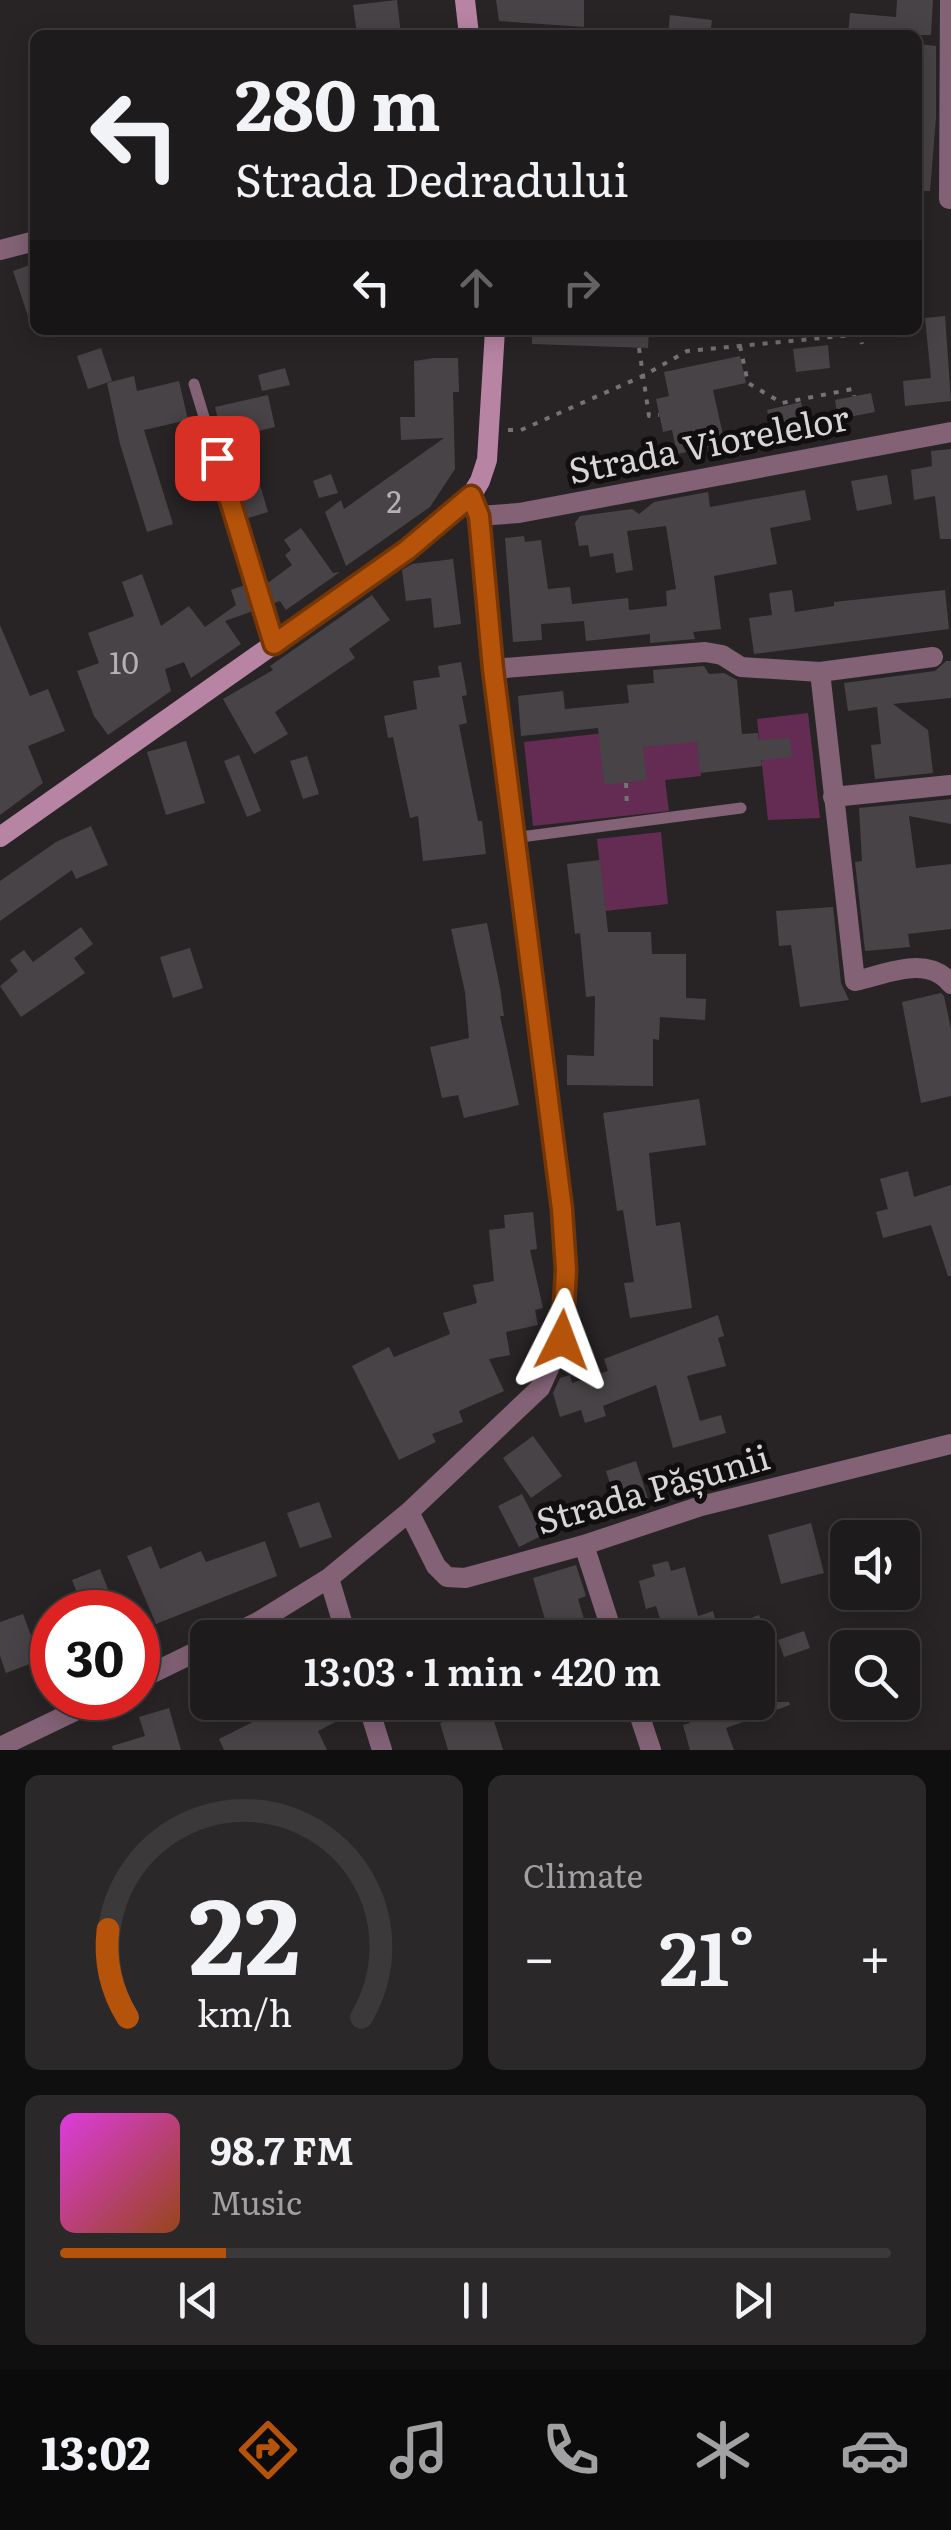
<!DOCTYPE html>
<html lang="en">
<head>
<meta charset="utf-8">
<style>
	:root { --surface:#1e1b1c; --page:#2b2829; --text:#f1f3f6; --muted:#a1a1a3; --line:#3c393b; --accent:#b45309 }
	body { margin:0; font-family:Literata,serif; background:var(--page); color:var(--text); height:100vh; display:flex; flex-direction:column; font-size:38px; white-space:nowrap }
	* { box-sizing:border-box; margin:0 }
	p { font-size:32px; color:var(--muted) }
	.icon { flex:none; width:55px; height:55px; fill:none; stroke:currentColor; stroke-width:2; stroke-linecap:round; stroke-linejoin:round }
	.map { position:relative; height:1750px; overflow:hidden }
	.panel { display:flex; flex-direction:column; gap:25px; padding:25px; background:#100f0f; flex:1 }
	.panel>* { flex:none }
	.banner { position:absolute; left:30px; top:30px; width:892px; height:305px; border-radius:15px; box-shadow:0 5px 25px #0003,0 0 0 2px var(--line); background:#1e1b1c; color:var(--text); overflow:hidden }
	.tools { position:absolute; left:830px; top:1520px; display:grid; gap:20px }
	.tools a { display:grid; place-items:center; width:90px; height:90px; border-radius:15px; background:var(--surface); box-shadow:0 5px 25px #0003,0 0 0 2px var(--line); font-size:50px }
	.speed { position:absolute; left:30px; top:1590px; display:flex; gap:20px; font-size:50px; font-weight:700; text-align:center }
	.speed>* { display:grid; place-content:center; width:130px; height:130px; border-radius:50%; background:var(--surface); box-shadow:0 5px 25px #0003,0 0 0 2px var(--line); line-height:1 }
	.speed .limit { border:15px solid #d22; background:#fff; color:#111 }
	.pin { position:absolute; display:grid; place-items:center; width:85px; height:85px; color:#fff; margin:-42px; border-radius:20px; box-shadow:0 5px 15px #0006 }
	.me { position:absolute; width:110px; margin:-55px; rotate:3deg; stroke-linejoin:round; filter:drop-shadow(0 0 8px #0008) }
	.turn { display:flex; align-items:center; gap:35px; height:210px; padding:0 40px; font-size:45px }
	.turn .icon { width:130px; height:130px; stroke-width:2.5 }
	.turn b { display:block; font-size:70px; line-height:85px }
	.lanes { display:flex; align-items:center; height:95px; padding:0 40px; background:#0003; justify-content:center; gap:50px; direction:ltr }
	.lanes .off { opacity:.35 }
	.big { font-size:75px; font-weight:600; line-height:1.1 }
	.panel .widget { flex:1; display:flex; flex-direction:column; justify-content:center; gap:15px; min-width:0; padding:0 35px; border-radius:15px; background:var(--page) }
	.panel .dial { align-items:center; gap:0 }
	.dial svg { height:260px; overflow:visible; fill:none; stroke:var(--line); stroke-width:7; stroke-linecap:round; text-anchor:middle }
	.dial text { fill:var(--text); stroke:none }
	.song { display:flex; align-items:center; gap:30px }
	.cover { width:120px; height:120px; border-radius:15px; background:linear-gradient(135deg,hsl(300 70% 55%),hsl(20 70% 35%)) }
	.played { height:10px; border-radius:5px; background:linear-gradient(90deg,var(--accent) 20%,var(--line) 20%) }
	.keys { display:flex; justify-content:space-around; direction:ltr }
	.heat { display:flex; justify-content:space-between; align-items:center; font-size:55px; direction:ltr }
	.panel .tiles { flex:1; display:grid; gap:25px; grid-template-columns:1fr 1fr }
	.widget:last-child { grid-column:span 2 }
	.trip { position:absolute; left:190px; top:1620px; width:585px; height:100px; border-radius:15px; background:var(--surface); box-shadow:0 5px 25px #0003,0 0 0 2px var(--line); font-weight:600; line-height:100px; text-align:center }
	.menu { display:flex; height:160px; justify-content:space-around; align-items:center; background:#0c0b0b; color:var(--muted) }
	.menu .icon { width:70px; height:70px }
	.menu .active { color:var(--accent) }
	.menu b { font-size:45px; color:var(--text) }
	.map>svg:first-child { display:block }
</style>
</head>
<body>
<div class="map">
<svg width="951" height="1750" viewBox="0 0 951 1750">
	<rect width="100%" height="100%" fill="#282426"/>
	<path fill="#642c52" d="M808,713L820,818L768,820L757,719Z
		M695,723L701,776L665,780L669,811L533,826L524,742Z
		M661,832L668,904L605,911L597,839Z"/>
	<path fill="#484346" d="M397,0L401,35H357L353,5Z
		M496,0H584V27L499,21Z
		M897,0H933L931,35H848L850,13L896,17Z
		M670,15L712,20L710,35H668Z
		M918,44L936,46V118L930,191H918Z
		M35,263V327L32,328L13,271Z
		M945,316L951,401L905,406L903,381L931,378L925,318Z
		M532,330H649L648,348L532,344Z
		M828,345L830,368L796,372L793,349Z
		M101,348L112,381L88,389L77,356Z
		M740,356L746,383L713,390L725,444L677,454L672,430L663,432L656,399L669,396L664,372Z
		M434,358H458L459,392H453L455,469L430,507L346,566L325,512L341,500L344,509L444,438L401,440L400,417H415L414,361Z
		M285,368L290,385L262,391L258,375Z
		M134,376L137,391L179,381L188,420L144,430L173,524L147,532L120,444L107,383Z
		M871,393L875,412L838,419L835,400Z
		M268,395L275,427L223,440L215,407Z
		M801,402L806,423L772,432L767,410Z
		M951,449V539H940L935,496L914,500L911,470L932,466L931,451Z
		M331,474L338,493L319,498L313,481Z
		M257,475L268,512L245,519L234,482Z
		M887,475L892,504L857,511L851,481Z
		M805,490L811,520L770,528L777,564L714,576L721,629L693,632L695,639L650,643V634L586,641L584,621L541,624L542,640L513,642L505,538L524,536L525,542L541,540L548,589L570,587L572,604L628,598L629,610L667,606L666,591L676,589L666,526L627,531L633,570L616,573L613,553L590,557L588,545L579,546L575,523L580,516L632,509L639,514L654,502L708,492L710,507Z
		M301,528L333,573L340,572L286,610L280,601L271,604L265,585L292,565L285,555L291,550L284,540Z
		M453,559L461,624L434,628L431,598L406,601L402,570L412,564Z
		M142,574L161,626L189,606L205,627L236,605L231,590L245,585L253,611L225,621L241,644L191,678L184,662L165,669L171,691L108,735L94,716L77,671L99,663L88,633L134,616L122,582Z
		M792,590L795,612L834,606V602L945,590L949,629L754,654L749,618L772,615L769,593Z
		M372,595L390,620L349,649L355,658L275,712L288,734L254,754L223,699L273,670L270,666Z
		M0,625L30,696L48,689L65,731L28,746L43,783L0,815Z
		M946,661H951V698L893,704L928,730L933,773L875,779L871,745L881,744L877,707L848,711L844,683L935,671Z
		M461,662L467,695L462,696L467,723L459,725L478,821H482L486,854L423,861L418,816L410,818L393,737L388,738L384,716L417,709L413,681L440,677L438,666Z
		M704,666L709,674L724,673L737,680L742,734L758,733L759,740L790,738L792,757L761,760L762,766L700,773L697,742L643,747L647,780L604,785L598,728L521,736L518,696L563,691L565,709L629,703L627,685L654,683L653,670Z
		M186,741L205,803L166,815L147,752Z
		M239,755L261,811L247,817L224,761Z
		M307,756L319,794L303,799L290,761Z
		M951,799V824L909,816L916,868L951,864V929L908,934L910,947L865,951L855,862L862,861L859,808Z
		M91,826L108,865L76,879L72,870L0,921V881L56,842Z
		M600,860L608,932H651L652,954H686V998L706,999L705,1020L660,1017L659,1040L653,1039V1086L567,1085V1055L594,1056L595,996L586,997L580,933L575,934L567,864Z
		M833,907L841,983L849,1000L800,1007L791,945L779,946L776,911Z
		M487,923L500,988L504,1016H500L519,1105L464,1118L458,1095L442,1098L430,1047L469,1038L465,992L451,929Z
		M81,927L93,944L74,958L85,973L21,1017L0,986L18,971L10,960L24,950L33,962Z
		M190,948L203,988L173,998L160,957Z
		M941,993L944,996L951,1029V1096L921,1103L902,1002Z
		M699,1099L706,1145L649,1153L656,1226L680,1222L692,1308L630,1318L624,1283L634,1282L623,1210L617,1211L603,1113Z
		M908,1171L914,1197L951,1185V1276H948L931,1225L883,1238L876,1212L888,1209L880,1179Z
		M533,1212L537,1249L530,1250L543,1308L535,1310L538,1325L506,1332L510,1355L489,1359L504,1391L459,1411L463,1422L432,1434L436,1442L399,1460L352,1366L389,1347L394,1357L450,1334L443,1313L477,1303L473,1285L494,1281L489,1230L505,1228L504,1215Z
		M718,1315L724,1336L718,1338L726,1366L687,1376L700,1421L721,1415L726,1433L673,1448L656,1385L603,1406L606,1416L585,1423L581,1410L560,1417L553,1393L560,1378L570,1375L572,1383L608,1371L604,1359Z
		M533,1436L562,1476L531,1498L503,1458Z
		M636,1461L649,1502L619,1512L606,1471Z
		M522,1494L543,1535L519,1547L498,1506Z
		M319,1502L332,1537L300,1548L287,1513Z
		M811,1523L824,1573L781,1584L768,1535Z
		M265,1541L277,1576L156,1624L127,1556L151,1546L160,1569L201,1551L206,1562Z
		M668,1561L671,1571L685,1567L698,1616L713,1611L718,1630L759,1615L767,1638H666L656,1606L646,1609L639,1581L655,1576L652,1565Z
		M576,1565L586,1596L578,1599L584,1619L548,1630L533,1578Z
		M100,1569L117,1612H52L80,1600L72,1580Z
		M23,1614L40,1660L6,1673L0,1656V1622Z
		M804,1631L810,1648L784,1657L778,1640Z
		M292,1702H338L345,1717L318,1731L327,1750H224L219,1739Z
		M684,1702H789L790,1705L726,1728L734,1750H690L683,1725L690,1723Z
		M169,1708L181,1750H113L112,1746L145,1736L139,1717Z
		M490,1708L503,1750H448L440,1723Z"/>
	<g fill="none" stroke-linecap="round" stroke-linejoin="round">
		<path stroke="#767274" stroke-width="4" stroke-dasharray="5 8" stroke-linecap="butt" d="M764,330L765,344
			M858,330L862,344
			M740,346L748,383L782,403L853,389L854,396
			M639,348L649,416L659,415
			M508,430H521L643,376L687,351L893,331
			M626,783L627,808"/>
		<path stroke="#836276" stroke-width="11" d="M194,384L273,644
			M513,838L741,808"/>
		<path stroke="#836276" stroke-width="20" d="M949,199L950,0
			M0,250L35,241
			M479,516L519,513L951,432
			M493,669L705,652L722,655L741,667L820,672L855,981C887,974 928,954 951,984
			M820,672L933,657
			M833,797L950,785
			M409,1512L436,1566L447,1577L465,1578L584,1545L701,1506L951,1444
			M584,1545L614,1638
			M329,1578L347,1638
			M225,1638L258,1622L329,1578L409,1512L540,1388L562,1340L565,1271L561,1209L493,669L479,516L471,496
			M138,1680L208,1646
			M367,1702L382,1750
			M635,1702L651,1750
			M0,1747L102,1698"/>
		<path stroke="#b884a4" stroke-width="20" d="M465,0L469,35
			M0,837L407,550L471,496L480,481L487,460L495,330"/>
	</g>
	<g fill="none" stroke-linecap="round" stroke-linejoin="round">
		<defs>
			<path id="route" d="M217,458L274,644L407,550L471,496L479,516L493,669L562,1209L566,1270L562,1340"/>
		</defs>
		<use href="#route" stroke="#753606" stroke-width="25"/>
		<use href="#route" stroke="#b45309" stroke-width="18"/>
	</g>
	<g text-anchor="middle" stroke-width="10" stroke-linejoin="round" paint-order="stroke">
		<g font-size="30" fill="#b4b0b3">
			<text x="394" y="513">2</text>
			<text x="124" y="674">10</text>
		</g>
		<g font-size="35" fill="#d8d5d7" stroke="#100e0f">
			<text transform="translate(709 445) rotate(-11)" y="12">Strada Viorelelor</text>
			<text transform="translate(653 1490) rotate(-16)" y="12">Strada Pășunii</text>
		</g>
	</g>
</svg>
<div class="tools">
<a><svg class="icon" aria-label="sound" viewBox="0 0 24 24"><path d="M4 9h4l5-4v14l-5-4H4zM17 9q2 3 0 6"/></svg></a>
<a><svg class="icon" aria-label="search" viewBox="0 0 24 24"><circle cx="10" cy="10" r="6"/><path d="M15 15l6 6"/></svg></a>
</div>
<div class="speed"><div class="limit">30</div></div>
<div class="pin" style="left:217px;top:458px;background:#d93025"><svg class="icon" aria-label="arrive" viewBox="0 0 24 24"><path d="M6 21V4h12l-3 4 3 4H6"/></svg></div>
<svg class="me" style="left:562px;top:1340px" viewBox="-20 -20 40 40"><path d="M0-17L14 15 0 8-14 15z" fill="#b45309" stroke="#fff" stroke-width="4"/></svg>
<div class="trip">13:03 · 1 min · 420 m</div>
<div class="banner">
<div class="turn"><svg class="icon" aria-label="left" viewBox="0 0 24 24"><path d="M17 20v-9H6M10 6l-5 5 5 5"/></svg><div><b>280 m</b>Strada Dedradului</div></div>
<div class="lanes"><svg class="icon" aria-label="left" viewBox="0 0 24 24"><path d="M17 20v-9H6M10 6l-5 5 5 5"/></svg><svg class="icon off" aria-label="ahead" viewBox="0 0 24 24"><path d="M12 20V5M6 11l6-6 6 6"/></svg><svg class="icon off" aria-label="right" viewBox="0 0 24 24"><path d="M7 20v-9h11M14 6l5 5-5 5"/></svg></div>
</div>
</div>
<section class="panel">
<div class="tiles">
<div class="widget dial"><svg viewBox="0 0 100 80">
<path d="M14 69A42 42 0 1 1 86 69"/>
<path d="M14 69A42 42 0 0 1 8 42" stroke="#b45309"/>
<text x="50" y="56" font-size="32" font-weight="700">22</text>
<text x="50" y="72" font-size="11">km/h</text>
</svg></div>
<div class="widget"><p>Climate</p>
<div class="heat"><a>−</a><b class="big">21°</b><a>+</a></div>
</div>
<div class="widget">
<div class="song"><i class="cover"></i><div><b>98.7 FM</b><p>Music</p></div></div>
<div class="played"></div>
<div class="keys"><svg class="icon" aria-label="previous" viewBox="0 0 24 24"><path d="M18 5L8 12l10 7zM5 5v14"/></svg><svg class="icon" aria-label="pause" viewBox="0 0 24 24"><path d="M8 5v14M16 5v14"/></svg><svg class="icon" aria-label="next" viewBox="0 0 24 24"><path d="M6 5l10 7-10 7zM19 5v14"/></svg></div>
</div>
</div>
</section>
<nav class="menu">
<b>13:02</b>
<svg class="icon active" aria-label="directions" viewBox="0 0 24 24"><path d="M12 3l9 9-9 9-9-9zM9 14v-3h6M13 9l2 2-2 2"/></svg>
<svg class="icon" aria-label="music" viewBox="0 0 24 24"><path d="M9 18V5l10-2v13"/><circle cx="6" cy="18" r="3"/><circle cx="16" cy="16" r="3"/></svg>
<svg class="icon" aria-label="phone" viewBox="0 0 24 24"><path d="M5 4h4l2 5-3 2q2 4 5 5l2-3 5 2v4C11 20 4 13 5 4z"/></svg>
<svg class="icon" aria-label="climate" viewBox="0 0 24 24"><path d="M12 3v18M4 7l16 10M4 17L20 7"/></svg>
<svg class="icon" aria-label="car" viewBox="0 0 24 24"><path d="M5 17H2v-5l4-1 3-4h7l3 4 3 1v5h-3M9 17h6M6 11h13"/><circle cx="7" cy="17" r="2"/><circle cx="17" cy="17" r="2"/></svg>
</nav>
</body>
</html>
